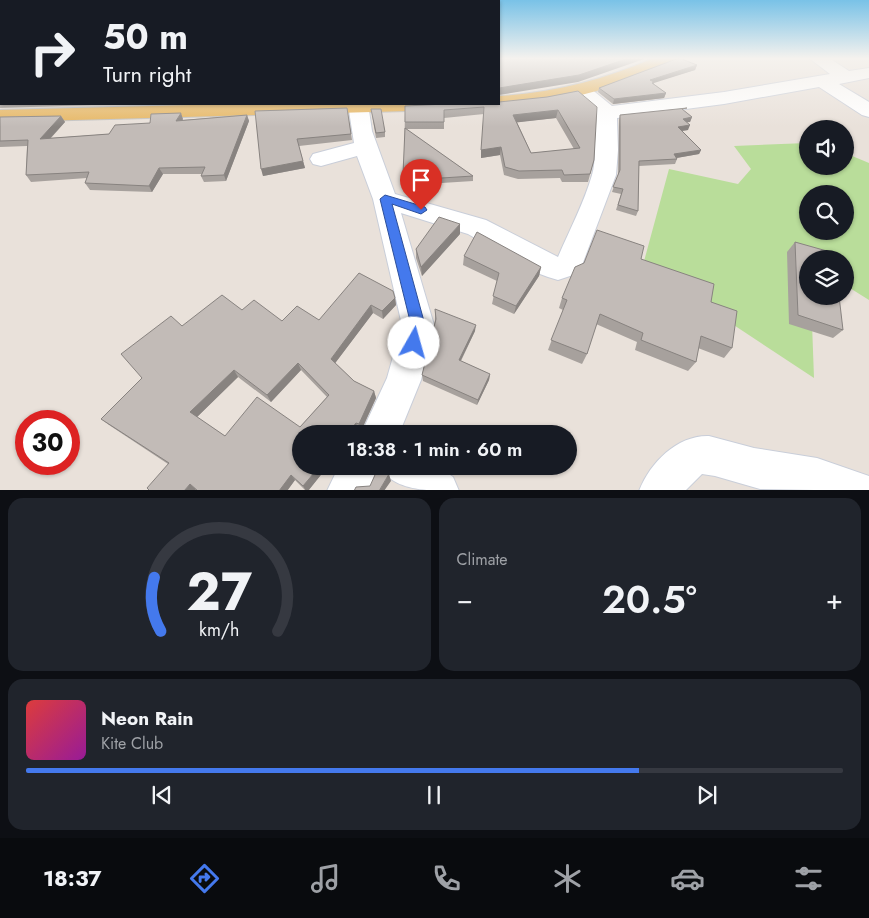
<!DOCTYPE html>
<html lang="en">
<head>
<meta charset="utf-8">
<style>
	:root { --surface:#171b24; --page:#20242c; --text:#f1f3f6; --muted:#9ea1a6; --line:#363941; --accent:#4479ed }
	body { margin:0; font-family:Jost,sans-serif; background:var(--page); color:var(--text); height:100vh; display:flex; flex-direction:column; font-size:19px; white-space:nowrap }
	* { box-sizing:border-box; margin:0 }
	p { font-size:16px; color:var(--muted) }
	.icon { flex:none; width:28px; height:28px; fill:none; stroke:currentColor; stroke-width:2; stroke-linecap:round; stroke-linejoin:round }
	.map { position:relative; height:490px; overflow:hidden }
	.panel { display:flex; flex-direction:column; gap:8px; padding:8px; background:#0d0f14; flex:1 }
	.panel>* { flex:none }
	.top-card { position:absolute; left:0px; top:0px; width:500px; height:105px; box-shadow:0 1px 4px #0004; background:#171b24; color:var(--text); overflow:hidden }
	.buttons { position:absolute; left:799px; top:120px; display:grid; gap:10px }
	.buttons a { display:grid; place-items:center; width:55px; height:55px; border-radius:50%; background:var(--surface); box-shadow:0 1px 4px #0004; font-size:25px }
	.speed { position:absolute; left:15px; top:410px; display:flex; gap:10px; font-size:25px; font-weight:700; text-align:center }
	.speed>* { display:grid; place-content:center; width:65px; height:65px; border-radius:50%; background:var(--surface); box-shadow:0 1px 4px #0004; line-height:1 }
	.speed .limit { border:8px solid #d22; background:#fff; color:#111 }
	.pin { position:absolute; display:grid; place-items:center; width:42px; height:42px; color:#fff; margin:-51px -21px; border-radius:50% 50% 50% 0; rotate:-45deg; box-shadow:0 0 5px #0007 }
	.pin .icon { rotate:45deg }
	.me { position:absolute; width:55px; margin:-28px; rotate:7deg; stroke-linejoin:round; filter:drop-shadow(0 0 4px #0008) }
	.turn { display:flex; align-items:center; gap:18px; height:105px; padding:0 20px; font-size:22px }
	.turn .icon { width:65px; height:65px; stroke-width:2.5 }
	.turn b { display:block; font-size:35px; line-height:42px }
	.big { font-size:38px; font-weight:600; line-height:1.1 }
	.panel .tile { flex:1; display:flex; flex-direction:column; justify-content:center; gap:8px; min-width:0; padding:0 18px; border-radius:15px; background:var(--page) }
	.panel .dial { align-items:center; gap:0 }
	.dial svg { height:130px; overflow:visible; fill:none; stroke:var(--line); stroke-width:7; stroke-linecap:round; text-anchor:middle }
	.dial text { fill:var(--text); stroke:none }
	.song { display:flex; align-items:center; gap:15px }
	.cover { width:60px; height:60px; border-radius:8px; background:linear-gradient(135deg,hsl(0 70% 55%),hsl(300 70% 35%)) }
	.played { height:5px; border-radius:2px; background:linear-gradient(90deg,var(--accent) 75%,var(--line) 75%) }
	.keys { display:flex; justify-content:space-around; direction:ltr }
	.heat { display:flex; justify-content:space-between; align-items:center; font-size:28px; direction:ltr }
	.panel .tiles { flex:1; display:grid; gap:8px; grid-template-columns:1fr 1fr }
	.tile:last-child { grid-column:span 2 }
	.trip { position:absolute; left:292px; top:425px; width:285px; height:50px; border-radius:25px; background:var(--surface); box-shadow:0 1px 4px #0004; font-weight:600; line-height:50px; text-align:center }
	.tab-bar { display:flex; height:80px; justify-content:space-around; align-items:center; background:#090b0e; color:var(--muted) }
	.tab-bar .icon { width:35px; height:35px }
	.tab-bar .on { color:var(--accent) }
	.tab-bar b { font-size:22px; color:var(--text) }
	.map>svg:first-child { display:block }
</style>
</head>
<body>
<div class="map">
<svg width="869" height="491" viewBox="0 0 869 491">
	<rect width="100%" height="100%" fill="#e9e1da"/>
	<path fill="#b9dd9a" fill-rule="evenodd" d="M807,143L808,166H845V153L869,163V300L845,285V259H808V296H811L814,378L643,265L669,169L738,184L751,169L734,146ZM808,194H845V231H808Z"/>
	<g fill="none" stroke-linecap="round" stroke-linejoin="round">
		<defs>
			<path id="minor" d="M809,58H829L849,71L869,68V78L839,84L869,102V117L862,115L819,87L724,104L617,118L618,150L616,175L579,273L558,280L548,277L532,271L468,234L401,213L434,325L421,380L399,434H361L387,378L402,325L373,199L357,156L321,166L313,164L310,159L313,154L354,143L348,104H368L372,131L395,194L486,220L558,257C569,231 584,203 592,175C598,155 591,133 597,114L573,92L576,88H590L612,106L724,92L830,74Z
				M709,436L754,448L817,458L869,476V491L760,489L715,476L702,474L685,491H639C650,463 677,435 709,436Z
				M339,466H437L453,477L459,491C429,491 394,491 381,468L370,491H327Z"/>
			<path id="major" d="M654,58H678L676,62C618,87 562,104 499,108L490,104H499V96C554,93 603,80 654,58Z
				M229,104H454L451,108L444,110L0,122V110Z"/>
		</defs>
		<use href="#minor" stroke="#c9ced9" stroke-width="2"/>
		<use href="#major" stroke="#c3c3c3" stroke-width="2"/>
		<use href="#minor" fill="#fff" fill-rule="evenodd"/>
		<use href="#major" fill="#e6b662" fill-rule="evenodd"/>
	</g>
	<path fill="#a7a19d" fill-rule="evenodd" d="M0,58H1V104H93L92,105L0,108Z
		M697,65L695,70L654,82V84L666,93L664,98L613,104L598,92L599,88Z
		M578,91L594,160L588,182H562L560,178L518,179L504,175L500,155L481,158L484,114L444,118V129H406L473,176V181L426,184V176L404,179L405,106L499,104L547,97ZM556,118L574,149L531,153L517,122Z
		M347,108L352,140L299,146L305,168L263,176L255,111Z
		M371,109L385,132V137L376,138Z
		M685,111L692,117L690,122H687L688,130L681,131L701,150L699,154L676,158L677,159L675,164L639,166L638,211L636,216L616,210L621,194L612,192L618,175L619,120L620,115Z
		M247,115L249,121L226,181L204,182L201,176L202,174H163L152,192L90,190L85,183L87,178L31,182L26,175L27,146L0,147V117L61,116L65,122L51,138L109,134L150,123L183,119L182,120Z
		M460,234L422,276L416,258V249Z
		M795,242L843,330L833,338L789,324L787,252Z
		M464,256L541,267L539,276L514,314L492,304L497,281L463,265Z
		M641,259L711,302L732,348L724,358L698,348L696,362L688,371L635,350L637,342L596,324L587,354L582,364L548,350L563,310L559,308L562,298Z
		M395,298L396,305L383,319L373,313L335,363L354,381L374,391L376,398L361,431L358,429L301,466H328L308,491H306L295,480L287,491H198L168,464L109,425L101,419L142,378L182,326L242,310L282,321L319,320ZM301,370L327,397L300,427L225,436L197,417L238,377L271,402Z
		M435,309L475,331L461,361L490,374L489,380L477,405L423,381L422,375L435,321Z"/>
	<path fill="#888380" d="M629,58H647L578,82L499,95V88Z
		M697,65L695,70L654,83V82L653,87L650,80Z
		M666,93L664,98L613,104L614,99Z
		M558,110L556,118L512,123L513,115Z
		M181,113L183,119L179,127L176,121Z
		M247,115L249,121L226,181L224,175Z
		M61,116L65,122L44,145L40,139Z
		M692,117L690,122L681,123L683,119Z
		M690,125L688,130L675,132L678,127Z
		M501,147L500,155L481,158V150Z
		M701,150L699,154L671,159L674,154Z
		M303,161L305,168L263,176L261,169Z
		M159,168L163,174L152,192L149,186Z
		M426,171V176L404,179L403,174Z
		M460,224V234L422,276L421,267Z
		M541,267L539,276L514,314L516,306Z
		M395,298L396,305L383,319L382,311Z
		M371,305L373,313L333,366L331,359Z
		M476,325L475,331L458,366L459,360Z
		M298,363L301,370L271,402L267,395Z
		M234,370L238,377L196,418L190,412Z
		M490,374L489,380L477,405L478,400Z
		M374,391L376,398L361,431L359,424Z
		M356,423L358,429L354,434H347Z
		M320,466H328L308,491H306L303,486Z
		M389,474L391,481L384,491H379Z
		M291,475L295,480L287,491H279Z
		M190,484L196,489L195,491H184Z"/>
	<path fill="#c2bbb7" stroke="#888380" fill-rule="evenodd" d="M0,58H1V102H0Z
		M499,58H629L579,75L499,88Z
		M679,58L697,65L650,80L654,82L652,83L666,93L614,99L599,88Z
		M578,91L597,107L594,160L590,174L564,175L562,170L519,171L505,167L501,147L481,150L484,107L444,110V122H405V106L445,104H499V102L547,97ZM558,110L580,148L531,153L513,115Z
		M347,108L351,134L297,139L303,161L261,169L255,111Z
		M687,108L682,109L692,117L683,119L690,125L678,127L701,150L674,154L677,159L639,161L638,211L618,205L623,189L613,187L620,170V115Z
		M371,109H381L385,132L376,133Z
		M181,113L176,121L247,115L224,175L201,176L205,167L159,168L149,186L85,183L89,172L26,175L28,140L0,141V117L61,116L40,139L109,134L115,125L150,123L151,114Z
		M405,128L473,176L426,179V171L403,174Z
		M439,217L460,224L421,267L416,249Z
		M597,230L644,246L641,259L714,284L711,302L737,311L732,348L701,336L696,362L641,340L643,333L600,314L587,354L551,340L567,300L562,298L575,267L584,263Z
		M477,232L541,267L516,306L493,296L499,273L464,256Z
		M795,242L834,253L835,259H808V296H839L843,330L798,315Z
		M359,273L393,291L395,298L382,311L371,305L331,359L354,381L374,391L359,424L356,423L347,434H301V466H320L303,486L291,475L279,491H198L190,484L184,491H150L147,488L169,463L101,419L142,378L121,354L171,316L182,326L222,295L242,310L254,300L282,321L297,306L319,320ZM298,363L329,395L300,427L257,397L225,436L190,412L234,370L267,395Z
		M435,309L476,325L459,360L490,374L478,400L422,375L436,319Z
		M379,466H380L389,474L379,491H354L356,487L370,486Z"/>
	<linearGradient id="sky" x2="0" y2="1"><stop stop-color="#79c2e7"/><stop offset="0.46" stop-color="#f5f2ee"/><stop offset="1" stop-color="#f5f2ee" stop-opacity="0"/></linearGradient>
	<rect width="869" height="127" fill="url(#sky)"/>
	<path fill="#4479ed" stroke="#2c4f9a" d="M385,195L425,207L427,210L421,214L392,204L425,325L418,347H409L407,343L411,325L380,199Z"/>
</svg>
<div class="buttons">
<a><svg class="icon" aria-label="sound" viewBox="0 0 24 24"><path d="M4 9h4l5-4v14l-5-4H4zM17 9q2 3 0 6"/></svg></a>
<a><svg class="icon" aria-label="search" viewBox="0 0 24 24"><circle cx="10" cy="10" r="6"/><path d="M15 15l6 6"/></svg></a>
<a><svg class="icon" aria-label="layers" viewBox="0 0 24 24"><path d="M12 4l9 5-9 5-9-5zM3 14l9 5 9-5"/></svg></a>
</div>
<div class="speed"><div class="limit">30</div></div>
<div class="pin" style="left:421px;top:210px;background:#d93025"><svg class="icon" aria-label="arrive" viewBox="0 0 24 24"><path d="M6 21V4h12l-3 4 3 4H6"/></svg></div>
<svg class="me" style="left:414px;top:343px" viewBox="-20 -20 40 40"><circle r="19" fill="#fff"/><path d="M0-13L10 11 0 6-10 11z" fill="#4479ed"/></svg>
<div class="trip">18:38 · 1 min · 60 m</div>
<div class="top-card">
<div class="turn"><svg class="icon" aria-label="right" viewBox="0 0 24 24"><path d="M7 20v-9h11M14 6l5 5-5 5"/></svg><div><b>50 m</b>Turn right</div></div>
</div>
</div>
<section class="panel">
<div class="tiles">
<div class="tile dial"><svg viewBox="0 0 100 80">
<path d="M14 69A42 42 0 1 1 86 69"/>
<path d="M14 69A42 42 0 0 1 10 36" stroke="#4479ed"/>
<text x="50" y="56" font-size="32" font-weight="700">27</text>
<text x="50" y="72" font-size="11">km/h</text>
</svg></div>
<div class="tile"><p>Climate</p>
<div class="heat"><a>−</a><b class="big">20.5°</b><a>+</a></div>
</div>
<div class="tile">
<div class="song"><i class="cover"></i><div><b>Neon Rain</b><p>Kite Club</p></div></div>
<div class="played"></div>
<div class="keys"><svg class="icon" aria-label="previous" viewBox="0 0 24 24"><path d="M18 5L8 12l10 7zM5 5v14"/></svg><svg class="icon" aria-label="pause" viewBox="0 0 24 24"><path d="M8 5v14M16 5v14"/></svg><svg class="icon" aria-label="next" viewBox="0 0 24 24"><path d="M6 5l10 7-10 7zM19 5v14"/></svg></div>
</div>
</div>
</section>
<nav class="tab-bar">
<b>18:37</b>
<svg class="icon on" aria-label="directions" viewBox="0 0 24 24"><path d="M12 3l9 9-9 9-9-9zM9 14v-3h6M13 9l2 2-2 2"/></svg>
<svg class="icon" aria-label="music" viewBox="0 0 24 24"><path d="M9 18V5l10-2v13"/><circle cx="6" cy="18" r="3"/><circle cx="16" cy="16" r="3"/></svg>
<svg class="icon" aria-label="phone" viewBox="0 0 24 24"><path d="M5 4h4l2 5-3 2q2 4 5 5l2-3 5 2v4C11 20 4 13 5 4z"/></svg>
<svg class="icon" aria-label="climate" viewBox="0 0 24 24"><path d="M12 3v18M4 7l16 10M4 17L20 7"/></svg>
<svg class="icon" aria-label="car" viewBox="0 0 24 24"><path d="M5 17H2v-5l4-1 3-4h7l3 4 3 1v5h-3M9 17h6M6 11h13"/><circle cx="7" cy="17" r="2"/><circle cx="17" cy="17" r="2"/></svg>
<svg class="icon" aria-label="filters" viewBox="0 0 24 24"><path d="M4 7h16M4 17h16"/><circle cx="9" cy="7" r="2"/><circle cx="15" cy="17" r="2"/></svg>
</nav>
</body>
</html>
